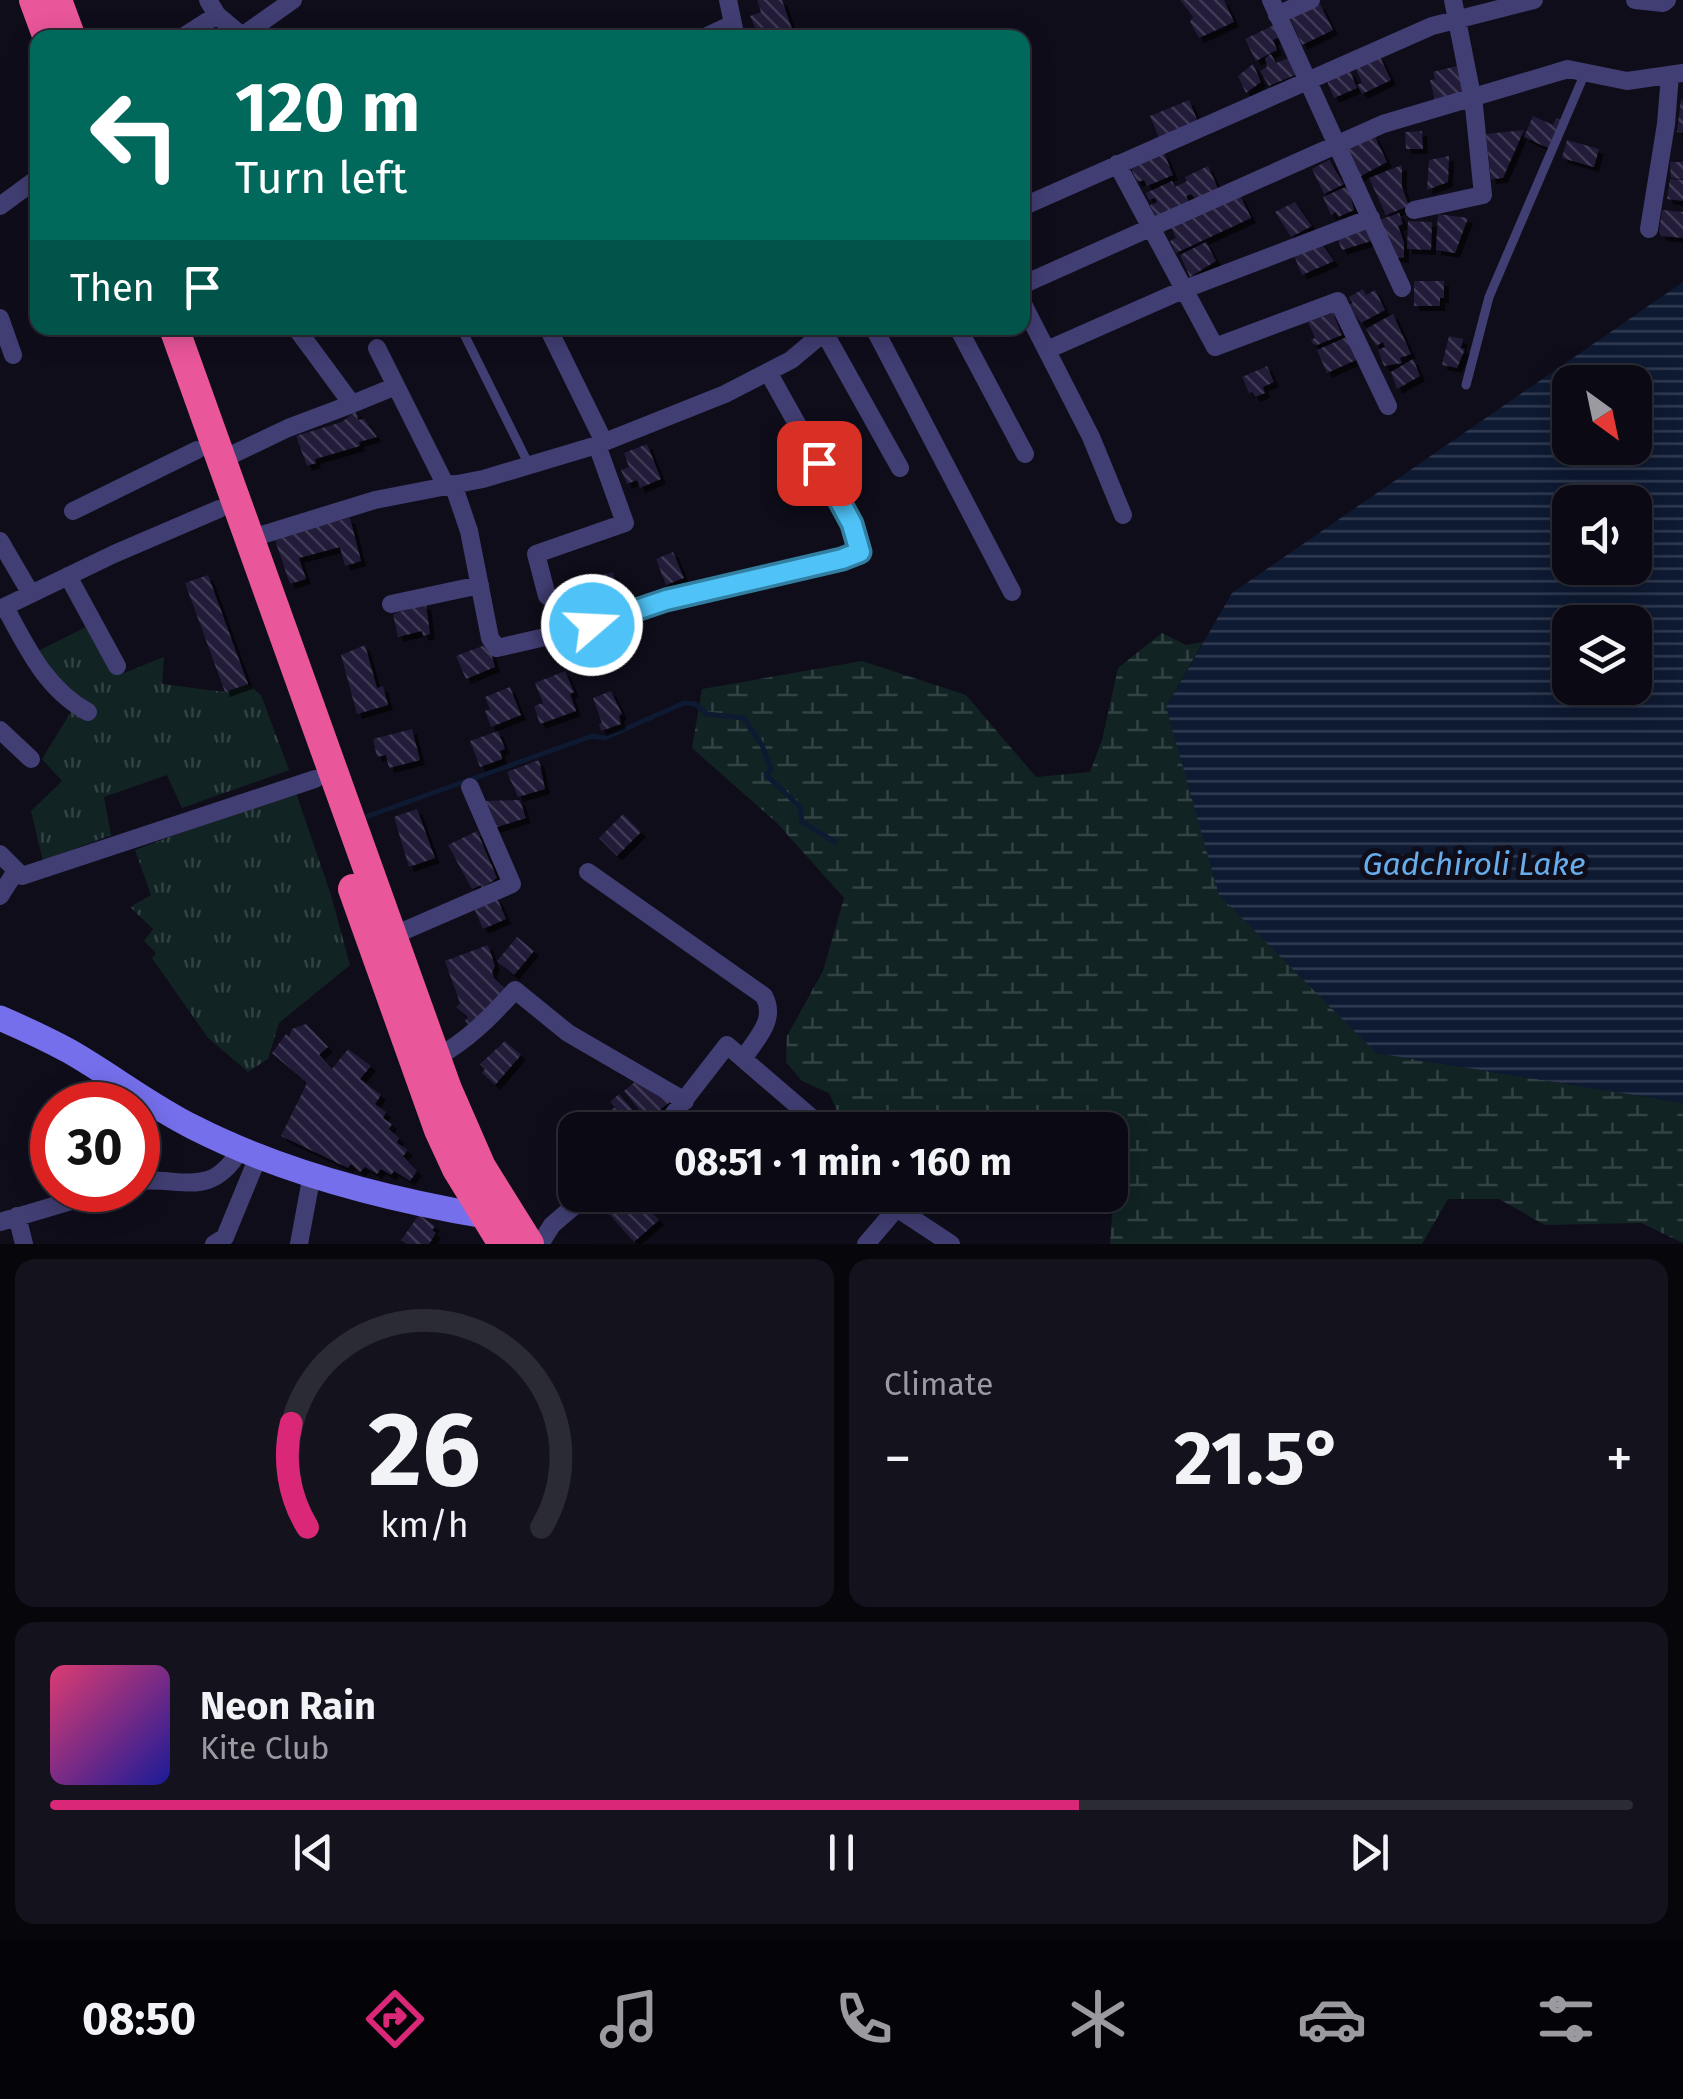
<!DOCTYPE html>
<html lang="en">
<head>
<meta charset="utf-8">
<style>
	:root { --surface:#0b0a14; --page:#14131d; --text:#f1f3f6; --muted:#9a9aa0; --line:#2b2b34; --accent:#db2777 }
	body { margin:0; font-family:"Fira Sans",sans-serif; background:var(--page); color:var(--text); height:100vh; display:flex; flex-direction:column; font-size:38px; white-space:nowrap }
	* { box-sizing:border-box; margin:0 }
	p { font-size:32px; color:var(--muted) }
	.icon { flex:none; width:55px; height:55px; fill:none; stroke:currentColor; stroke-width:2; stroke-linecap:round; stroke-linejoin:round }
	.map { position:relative; height:1244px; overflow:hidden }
	.details { display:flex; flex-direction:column; gap:15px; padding:15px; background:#06060b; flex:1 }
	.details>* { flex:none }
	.guide { position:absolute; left:30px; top:30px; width:1000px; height:305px; border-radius:20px; box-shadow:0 5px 25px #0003,0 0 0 2px var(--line); background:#00695c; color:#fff; overflow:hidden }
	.needle { width:65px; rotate:147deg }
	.fabs { position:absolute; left:1552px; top:365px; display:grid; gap:20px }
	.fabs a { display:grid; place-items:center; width:100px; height:100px; border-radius:20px; background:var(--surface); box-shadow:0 5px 25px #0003,0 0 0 2px var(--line); font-size:50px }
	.speed { position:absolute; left:30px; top:1082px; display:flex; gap:20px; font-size:50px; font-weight:700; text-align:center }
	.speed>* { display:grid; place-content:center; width:130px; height:130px; border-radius:50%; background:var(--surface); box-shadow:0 5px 25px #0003,0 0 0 2px var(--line); line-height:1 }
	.speed .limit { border:15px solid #d22; background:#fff; color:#111 }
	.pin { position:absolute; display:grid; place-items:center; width:85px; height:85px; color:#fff; margin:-42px; border-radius:20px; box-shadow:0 5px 15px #0006 }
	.me { position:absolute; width:110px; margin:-55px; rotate:71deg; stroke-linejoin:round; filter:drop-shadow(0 0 8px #0008) }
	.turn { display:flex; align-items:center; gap:35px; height:210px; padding:0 40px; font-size:45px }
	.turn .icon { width:130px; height:130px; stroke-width:2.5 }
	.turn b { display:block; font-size:70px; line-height:85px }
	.then { display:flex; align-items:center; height:95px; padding:0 40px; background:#0003; gap:20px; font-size:38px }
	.big { font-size:75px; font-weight:700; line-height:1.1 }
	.details .card { flex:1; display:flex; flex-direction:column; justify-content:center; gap:15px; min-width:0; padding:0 35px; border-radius:20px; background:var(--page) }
	.details .dial { align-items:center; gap:0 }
	.dial svg { height:260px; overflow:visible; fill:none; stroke:var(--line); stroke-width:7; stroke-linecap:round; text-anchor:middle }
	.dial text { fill:var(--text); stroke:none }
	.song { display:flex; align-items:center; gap:30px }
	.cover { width:120px; height:120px; border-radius:15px; background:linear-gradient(135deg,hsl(340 70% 55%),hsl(240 70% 35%)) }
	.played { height:10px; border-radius:5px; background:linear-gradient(90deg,var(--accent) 65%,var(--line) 65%) }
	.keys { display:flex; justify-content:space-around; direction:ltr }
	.heat { display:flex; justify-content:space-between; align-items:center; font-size:55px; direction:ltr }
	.details .tiles { flex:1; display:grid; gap:15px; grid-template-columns:1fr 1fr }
	.card:last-child { grid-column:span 2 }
	.trip { position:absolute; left:558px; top:1112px; width:570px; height:100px; border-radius:20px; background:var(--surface); box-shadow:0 5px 25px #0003,0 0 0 2px var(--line); font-weight:700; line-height:100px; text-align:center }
	.dock { display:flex; height:160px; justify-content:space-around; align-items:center; background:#040408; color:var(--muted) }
	.dock .icon { width:70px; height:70px }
	.dock .on { color:var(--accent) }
	.dock b { font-size:45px; color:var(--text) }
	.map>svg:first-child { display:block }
</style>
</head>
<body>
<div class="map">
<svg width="1683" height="1244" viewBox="0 0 1683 1244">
	<defs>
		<pattern id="grass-tufts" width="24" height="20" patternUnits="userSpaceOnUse" patternTransform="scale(2.5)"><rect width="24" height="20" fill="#112323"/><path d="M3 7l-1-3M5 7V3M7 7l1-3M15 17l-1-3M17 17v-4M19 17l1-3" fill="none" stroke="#334244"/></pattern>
		<pattern id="wetland-marsh" width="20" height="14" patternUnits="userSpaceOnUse" patternTransform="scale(2.5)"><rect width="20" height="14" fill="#112323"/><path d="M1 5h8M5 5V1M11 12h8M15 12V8" fill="none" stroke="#334244"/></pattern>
		<pattern id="water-rules" width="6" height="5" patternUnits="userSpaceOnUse" patternTransform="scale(2.5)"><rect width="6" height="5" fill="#0e1a32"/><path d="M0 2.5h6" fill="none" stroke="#303a50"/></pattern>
		<pattern id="building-back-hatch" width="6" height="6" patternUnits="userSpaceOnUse" patternTransform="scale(2.5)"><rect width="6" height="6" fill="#221b38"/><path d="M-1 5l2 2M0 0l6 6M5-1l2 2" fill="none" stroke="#413b56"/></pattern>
		<filter id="shadow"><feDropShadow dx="5" dy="5" stdDeviation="0" flood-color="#0009"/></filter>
	</defs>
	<rect width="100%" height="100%" fill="#0f0d1a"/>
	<path fill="url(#grass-tufts)" d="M88,626L108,663L124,673L164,657L162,684L225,692L248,684L261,695L289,770L182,808L167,775L104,797L111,835L43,861L31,811L62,781L42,759L72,710L36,652Z
		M295,790L331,895L350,965L279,1023L268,1059L248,1072L208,1038L152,958L156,953L144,941L153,929L130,907L151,895L135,850Z"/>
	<path fill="url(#wetland-marsh)" d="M1162,633L1186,645L1203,642L1166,707L1376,1053L1683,1103V1243L1641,1223L1545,1225L1499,1199H1448L1422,1244H1110L1113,1200L1110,1157L1119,1134L1099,1119L1089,1130H870L841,1120L829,1093L802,1081L786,1062L787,1036L823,971L844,898L777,823L692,748L702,689L862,661L966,695L1036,777L1090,772L1102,740L1118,668Z"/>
	<path fill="url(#water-rules)" fill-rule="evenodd" d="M1683,282V1103L1376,1053L1219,895L1166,707L1232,593ZM1570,382H1635V448H1570ZM1570,502H1635V568H1570ZM1570,622H1635V688H1570Z"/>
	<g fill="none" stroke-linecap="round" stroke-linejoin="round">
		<path stroke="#0e1a32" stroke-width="5" d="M360,819L592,736L605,738L684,703L695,704L707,714L744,718L762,745L771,770L766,775L800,807L802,822L835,842"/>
	</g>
	<path fill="url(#building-back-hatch)" filter="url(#shadow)" d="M757,0H782L795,38H768L764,27L756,30L750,16L761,12Z
		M1180,0H1224L1234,22L1199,38L1190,22L1193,17Z
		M1320,4L1333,30L1302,45L1290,18Z
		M1274,25L1280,37L1273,40L1277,50L1256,61L1245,39Z
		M1271,54L1276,63L1289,58L1295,75L1269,86L1260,71L1267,67L1265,58Z
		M1379,55L1391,80L1362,94L1357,85L1362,83L1355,67Z
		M1253,64L1261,82L1246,93L1238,76Z
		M1457,66L1464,94L1435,101L1430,80L1435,79L1433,72Z
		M1350,71L1357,88L1334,98L1327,81Z
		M1681,99L1683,100V133L1677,132Z
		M1189,100L1198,122L1159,138L1150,116Z
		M1533,116L1553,125L1556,118L1560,120L1548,148L1524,137Z
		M1524,130L1503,178L1491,179L1486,134Z
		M1422,131L1423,149H1406L1405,132Z
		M1374,135L1387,162L1359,177L1346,148Z
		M1567,140L1599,149L1594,167L1562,158Z
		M1164,153L1173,175L1147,186L1144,180L1137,182L1131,168Z
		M1449,156L1448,182L1427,190L1429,160Z
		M1329,160L1344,184L1324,194L1312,169Z
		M1670,162H1683V179L1671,178Z
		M1402,165V187L1409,206L1386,215L1369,178Z
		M1208,166L1219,191L1211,194L1210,191L1197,201L1191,194L1186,196L1189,202L1156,218L1150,205L1157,202L1155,198L1149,200L1146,193L1172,181L1175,187L1187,181L1185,177Z
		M1670,179L1683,180V201L1667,199Z
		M1348,186L1354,210L1338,217L1336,212L1331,215L1323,197Z
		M1240,195L1251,218L1176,253L1170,241L1176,238L1171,227Z
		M1295,202L1312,226L1291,237L1275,212Z
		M1662,210L1683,212V238L1662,236L1659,232Z
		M1399,213L1403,224L1398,226L1404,242V258L1395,257L1379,220Z
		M1438,214L1468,218L1455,253L1436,250Z
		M1408,221L1432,222L1431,250L1407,249Z
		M1364,223L1371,241L1342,250L1336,235Z
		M1320,241L1334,261L1302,275L1293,253Z
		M1206,242L1216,261L1190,277L1180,255Z
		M1414,281H1444V298H1440V306H1414Z
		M1363,289L1366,295L1375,290L1385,310L1361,323L1348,305L1353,303L1349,297Z
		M1333,313L1342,335L1317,345L1313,344L1311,340L1315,338L1308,322Z
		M1393,314L1411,354L1400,358L1402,363L1384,366L1378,350L1385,347L1383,342L1376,346L1366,329Z
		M1349,336L1356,360L1327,373L1317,350Z
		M1449,336L1463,339L1461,348L1465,349L1457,368L1442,365Z
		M1413,359L1420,376L1397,389L1391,372Z
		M1267,366L1274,382L1263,387L1265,393L1255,397L1252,392L1249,393L1242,377Z
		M356,411L358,420L364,419L377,437L359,442L360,446L315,459L316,463L307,466L296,436L342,422Z
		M647,444L661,479L640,488L637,480L627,484L621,470L629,467L624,453Z
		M350,518L361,561L345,566L340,547L299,558L306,579L290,584L275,540L282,534Z
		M673,552L684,578L666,585L656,559Z
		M613,572L621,602L614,604L616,609L604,612L595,577Z
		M208,575L248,684L225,692L185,583Z
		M588,593L593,617L559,625L554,601Z
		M426,604L430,634L423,636L422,631L398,637L393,614Z
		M365,645L377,688L383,686L388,705L357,714L341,655Z
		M485,645L490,649L495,667L466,679L456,656Z
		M565,671L574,692L570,694L576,711L540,724L534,706L543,703L535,683Z
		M510,687L521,715L491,727L485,711L490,709L485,697Z
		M611,691L622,714L619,716L621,724L601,731L599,724L602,723L593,698Z
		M412,729L420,760L389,768L386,755L377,757L373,739Z
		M498,731L505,749L500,751L502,759L480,767L470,741Z
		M539,760L545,789L518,797L507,772Z
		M520,800L526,818L494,828L486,801Z
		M417,809L435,858L409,867L394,817Z
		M623,814L641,832L617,856L599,838Z
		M477,831L497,878L482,888L481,885L472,889L448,845Z
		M497,898L506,919L483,929L474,908Z
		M517,937L534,951L514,975L497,961Z
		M488,945L495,966L492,972L494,978L507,990L474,1029L465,1021L468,1017L456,1007L460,1003L445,961Z
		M306,1024L328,1047L319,1055L332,1069L348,1049L371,1066L360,1079L381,1095L375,1104L386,1112L383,1118L392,1124L389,1129L399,1138L397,1143L408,1150L403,1156L417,1171L410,1181L394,1171L391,1175L381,1169L377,1174L365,1167L360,1172L351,1164L348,1168L281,1136L307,1083L272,1053L286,1034L289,1037L292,1029Z
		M505,1041L521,1055L495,1085L482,1073L485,1069L480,1064Z
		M637,1080L670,1102L647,1120L624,1091Z
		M619,1094L643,1121L638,1130H614L603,1118L615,1107L610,1102Z
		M628,1195H636L659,1220L634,1242L608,1213Z
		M419,1215L435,1226L432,1230L436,1233L429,1244H407L401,1240Z"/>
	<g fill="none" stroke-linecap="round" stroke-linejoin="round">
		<path stroke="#413e73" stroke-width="9" d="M461,328L529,465
			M1466,385L1489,297L1585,73"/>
		<path stroke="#413e73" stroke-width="18" d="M728,0L736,38
			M1271,0L1402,288
			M1635,0L1663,3L1667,0
			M217,15L242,36L293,0
			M1277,15L1311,0
			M181,38L217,15L208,0
			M703,38L733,24
			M1117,164L1215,347L1338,301L1388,406
			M0,206L38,178
			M1022,207L1432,26L1534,0
			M1414,210L1483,195L1474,106L1453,0
			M1649,229L1666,124L1670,75
			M1022,285L1383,124L1568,69L1627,81L1683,73
			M1022,302L1091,437L1123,515
			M0,318L13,355
			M548,328L604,442
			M874,328L1012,592
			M958,328L1025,454
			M824,332L900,468
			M377,348L446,486
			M1047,350L1185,289L1371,218
			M352,404L396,386
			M221,460L288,428L352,404L296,328
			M453,484L469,531L490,638L497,648L567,632L666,599L841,559L860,551L853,524L768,372
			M73,511L197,450
			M249,539L375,500L483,479L597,445L725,394L791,360L829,328
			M0,541L31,594
			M68,576L117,666
			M547,596L536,554L625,523L597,445
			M391,604L480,585
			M5,607C27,648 46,689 88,712
			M0,609L114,554L219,509
			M0,730L31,759
			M0,854L22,876L315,779
			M588,872L764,996C777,1020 756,1039 743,1059
			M0,896L16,871
			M392,936L512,884L470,787
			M436,1058C468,1040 491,1017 515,990L568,1033L685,1101
			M674,1114L691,1130
			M661,1130L727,1045L826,1130
			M138,1181C183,1177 211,1199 240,1150
			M895,1207L951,1244
			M17,1216L24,1244
			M0,1222L108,1190
			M214,1244L225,1237L258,1157
			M299,1244L312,1174
			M540,1244L552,1225L587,1195
			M866,1244L890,1216L902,1195"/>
		<path stroke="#756fec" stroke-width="25" d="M0,1018C23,1028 47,1039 69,1051C111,1075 149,1105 193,1127C283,1173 385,1199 485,1216"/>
		<path stroke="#e9569a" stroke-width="30" d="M34,0L48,38
			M57,0L71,38
			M174,328L447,1089L481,1167L529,1244
			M353,889L439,1130L457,1169L503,1244"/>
	</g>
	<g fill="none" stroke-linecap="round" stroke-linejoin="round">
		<defs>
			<path id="route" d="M592,625L666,600L842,559L860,552L852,524L819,463"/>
		</defs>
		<use href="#route" stroke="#337fa1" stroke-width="25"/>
		<use href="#route" stroke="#4fc3f7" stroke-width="18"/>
	</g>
	<g text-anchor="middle" stroke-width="10" stroke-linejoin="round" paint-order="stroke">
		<g font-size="32" font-style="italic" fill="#67aceb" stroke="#0f0d1a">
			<text x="1474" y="875">Gadchiroli Lake</text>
		</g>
	</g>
</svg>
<div class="fabs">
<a><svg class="needle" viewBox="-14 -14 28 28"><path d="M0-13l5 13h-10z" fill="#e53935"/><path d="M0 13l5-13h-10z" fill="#9a9aa0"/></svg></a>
<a><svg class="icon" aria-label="sound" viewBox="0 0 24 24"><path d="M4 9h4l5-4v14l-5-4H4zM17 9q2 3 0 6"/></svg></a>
<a><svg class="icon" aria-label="layers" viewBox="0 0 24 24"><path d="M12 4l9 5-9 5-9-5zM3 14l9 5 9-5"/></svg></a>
</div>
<div class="speed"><div class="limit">30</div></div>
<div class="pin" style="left:819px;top:463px;background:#d93025"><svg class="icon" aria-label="arrive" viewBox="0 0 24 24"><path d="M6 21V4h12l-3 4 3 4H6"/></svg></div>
<svg class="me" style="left:592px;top:625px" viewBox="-20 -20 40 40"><circle r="17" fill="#4fc3f7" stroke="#fff" stroke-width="3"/><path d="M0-11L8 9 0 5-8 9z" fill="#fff"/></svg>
<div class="trip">08:51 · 1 min · 160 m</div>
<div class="guide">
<div class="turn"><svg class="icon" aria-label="left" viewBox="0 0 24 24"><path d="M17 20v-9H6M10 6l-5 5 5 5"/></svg><div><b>120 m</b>Turn left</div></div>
<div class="then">Then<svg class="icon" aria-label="arrive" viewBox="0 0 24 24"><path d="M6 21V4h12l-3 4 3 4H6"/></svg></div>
</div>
</div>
<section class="details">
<div class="tiles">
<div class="card dial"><svg viewBox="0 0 100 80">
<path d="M14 69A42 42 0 1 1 86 69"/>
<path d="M14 69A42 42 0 0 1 9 37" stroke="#db2777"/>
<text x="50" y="56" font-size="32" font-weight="700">26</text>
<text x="50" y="72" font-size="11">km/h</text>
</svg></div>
<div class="card"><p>Climate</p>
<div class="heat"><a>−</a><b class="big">21.5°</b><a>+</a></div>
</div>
<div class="card">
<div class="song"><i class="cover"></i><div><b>Neon Rain</b><p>Kite Club</p></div></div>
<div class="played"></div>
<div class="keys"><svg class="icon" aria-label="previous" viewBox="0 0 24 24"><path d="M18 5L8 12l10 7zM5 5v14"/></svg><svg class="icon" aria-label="pause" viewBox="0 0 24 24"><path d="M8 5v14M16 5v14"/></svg><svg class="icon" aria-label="next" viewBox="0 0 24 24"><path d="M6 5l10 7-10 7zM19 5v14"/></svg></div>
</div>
</div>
</section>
<nav class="dock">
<b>08:50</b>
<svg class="icon on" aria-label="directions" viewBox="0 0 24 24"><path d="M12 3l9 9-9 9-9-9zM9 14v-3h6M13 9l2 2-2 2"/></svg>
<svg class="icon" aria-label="music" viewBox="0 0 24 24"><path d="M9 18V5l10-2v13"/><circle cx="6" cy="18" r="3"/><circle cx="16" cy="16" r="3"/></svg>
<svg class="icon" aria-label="phone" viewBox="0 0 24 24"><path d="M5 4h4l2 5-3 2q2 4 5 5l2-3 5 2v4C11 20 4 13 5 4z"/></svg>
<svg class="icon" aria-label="climate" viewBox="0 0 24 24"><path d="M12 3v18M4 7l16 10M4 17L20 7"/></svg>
<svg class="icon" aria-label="car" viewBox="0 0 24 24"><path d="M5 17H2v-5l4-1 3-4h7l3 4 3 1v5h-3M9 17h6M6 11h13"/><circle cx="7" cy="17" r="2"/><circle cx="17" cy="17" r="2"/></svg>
<svg class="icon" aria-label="filters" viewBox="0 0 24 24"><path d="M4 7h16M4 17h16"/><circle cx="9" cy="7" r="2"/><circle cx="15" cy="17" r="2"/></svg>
</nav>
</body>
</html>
